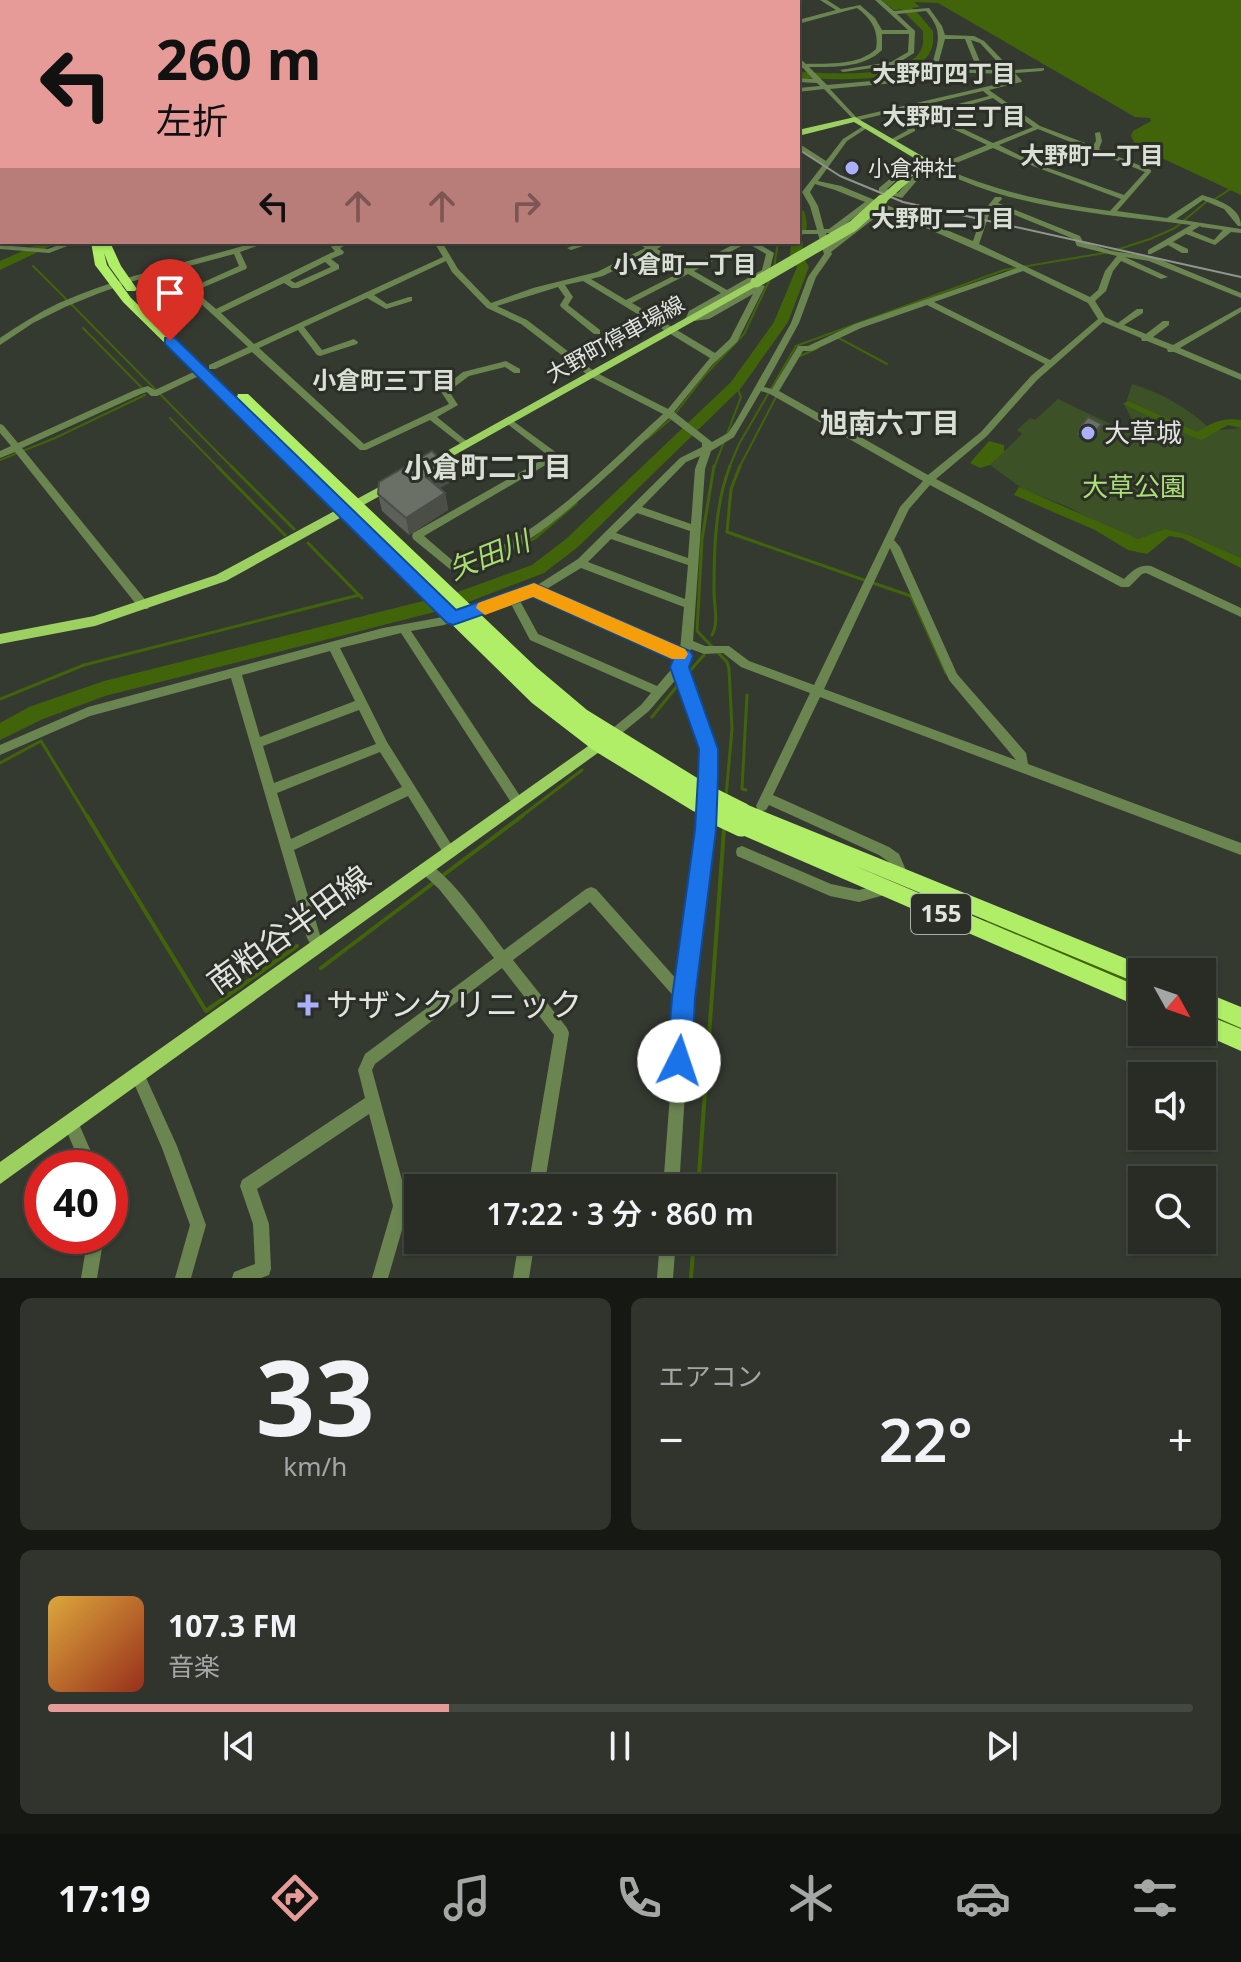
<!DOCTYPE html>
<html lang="ja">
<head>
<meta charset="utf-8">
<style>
	:root { --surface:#282c25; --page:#30342d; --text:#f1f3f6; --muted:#a5a7a7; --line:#444842; --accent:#e69b98 }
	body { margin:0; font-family:"Noto Sans","Noto Sans JP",sans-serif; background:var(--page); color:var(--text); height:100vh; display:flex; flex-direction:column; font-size:30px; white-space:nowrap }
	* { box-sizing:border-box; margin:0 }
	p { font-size:26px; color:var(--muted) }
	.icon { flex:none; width:44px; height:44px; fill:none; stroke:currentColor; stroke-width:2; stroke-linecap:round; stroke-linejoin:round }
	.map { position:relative; height:1278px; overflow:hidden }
	.panel { display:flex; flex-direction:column; gap:20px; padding:20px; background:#161814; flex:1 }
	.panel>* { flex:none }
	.banner { position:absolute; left:0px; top:0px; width:800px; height:244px; box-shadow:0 2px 6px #0004,0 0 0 2px var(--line); background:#e69b98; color:#111; overflow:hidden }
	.needle { width:52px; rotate:130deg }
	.tools { position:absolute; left:1128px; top:958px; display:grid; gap:16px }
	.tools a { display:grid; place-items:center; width:88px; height:88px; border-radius:0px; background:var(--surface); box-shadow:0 2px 6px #0004,0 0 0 2px var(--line); font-size:40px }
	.speed { position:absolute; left:24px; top:1150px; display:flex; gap:16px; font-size:40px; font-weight:700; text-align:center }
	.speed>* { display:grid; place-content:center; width:104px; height:104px; border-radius:50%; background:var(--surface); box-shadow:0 2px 6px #0004,0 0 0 2px var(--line); line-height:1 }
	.speed .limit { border:12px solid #d22; background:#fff; color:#111 }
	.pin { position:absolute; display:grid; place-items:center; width:68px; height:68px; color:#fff; margin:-82px -34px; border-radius:50% 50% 50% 0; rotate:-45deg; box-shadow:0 0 8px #0007 }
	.pin .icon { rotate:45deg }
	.me { position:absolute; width:88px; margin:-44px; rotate:4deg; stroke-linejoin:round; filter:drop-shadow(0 0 6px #0008) }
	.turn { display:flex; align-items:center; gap:28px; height:168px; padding:0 24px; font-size:36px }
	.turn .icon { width:104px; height:104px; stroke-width:2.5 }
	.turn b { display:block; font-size:56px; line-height:68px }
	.lanes { display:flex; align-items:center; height:76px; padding:0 24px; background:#0003; justify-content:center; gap:40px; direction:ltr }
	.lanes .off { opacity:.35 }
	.big { font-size:60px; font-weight:600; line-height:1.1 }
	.panel .tile { flex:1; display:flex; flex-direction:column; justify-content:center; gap:12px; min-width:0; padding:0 28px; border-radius:12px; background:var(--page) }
	.panel .dial { align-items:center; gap:0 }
	.dial b { font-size:104px; line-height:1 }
	.song { display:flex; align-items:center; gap:24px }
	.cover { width:96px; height:96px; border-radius:12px; background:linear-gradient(135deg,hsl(40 70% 55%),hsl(10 70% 35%)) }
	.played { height:8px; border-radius:4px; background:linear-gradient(90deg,var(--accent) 35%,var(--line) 35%) }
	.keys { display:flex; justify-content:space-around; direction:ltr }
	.heat { display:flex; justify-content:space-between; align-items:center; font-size:44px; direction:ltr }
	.panel .tiles { flex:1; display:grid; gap:20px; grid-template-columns:1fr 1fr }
	.tile:last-child { grid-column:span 2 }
	.trip { position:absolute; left:404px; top:1174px; width:432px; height:80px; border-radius:0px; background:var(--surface); box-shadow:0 2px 6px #0004,0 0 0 2px var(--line); font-weight:600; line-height:80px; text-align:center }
	.menu { display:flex; height:128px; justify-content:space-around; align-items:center; background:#10120f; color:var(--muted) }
	.menu .icon { width:56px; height:56px }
	.menu .on { color:var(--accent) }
	.menu b { font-size:36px; color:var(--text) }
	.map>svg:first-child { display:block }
</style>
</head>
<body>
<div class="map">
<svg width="1241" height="1278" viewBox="0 0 1241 1278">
	<rect width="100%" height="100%" fill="#353a31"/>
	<path fill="#3c5125" d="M1132,384C1164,394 1189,408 1212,431L1241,428V558L1189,535H1150L1138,539L1119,533L1064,505L1024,490L990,465L1022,434L1017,430L1030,418L1035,420L1058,399L1142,439L1125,406Z"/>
	<path fill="#41640a" d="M881,0H1241V195L1136,146L1131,136L1133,131L1151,121L1150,118L1135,117L938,3L914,2L920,7L894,10Z
		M1128,401L1197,432C1212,422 1223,417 1241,420V428L1228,425L1202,440L1193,437L1123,404Z
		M989,441L1004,445V452L990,465L980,468L970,463Z
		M1019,487L1138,539L1165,529L1189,535L1241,558V568L1182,538L1169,536L1147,554L1128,550L1095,530L1014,495Z"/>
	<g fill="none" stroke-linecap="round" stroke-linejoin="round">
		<path stroke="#41640a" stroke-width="2" d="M1215,199L1232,188
			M33,266L66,299
			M774,268L778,242
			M70,303L233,468
			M83,328L142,388
			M837,337L887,364
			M800,356L818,348
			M170,418L219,468
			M647,439L671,419L705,375L744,334L770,279
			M0,460L55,438L145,395
			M714,468L741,397L736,385
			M729,468L739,444L796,346L1004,270L1110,252L1150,239L1175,228L1206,202
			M739,468L776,397"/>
		<path stroke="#41640a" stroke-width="3" d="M217,466L285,535
			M231,466L294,529
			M714,466L702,539L697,631L727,662L729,669L732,729L726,797
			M740,466L731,489L727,532L864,580
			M308,543L362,598
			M480,566L535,538L576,503
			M873,583L911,596L946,673
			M712,635C719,622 714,606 714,591C714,550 715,504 730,466
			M687,674L704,655
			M0,699L84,665L359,595
			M652,717L682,680
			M0,763L41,741L88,818
			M746,790L742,789L747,695
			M519,818L582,770"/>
		<path stroke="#41640a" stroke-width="4" d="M87,816L206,1011L297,946
			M442,876L522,816
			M988,921L1142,987
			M321,968L436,881
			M1202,1013L1241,1029
			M698,1188L724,829
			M691,1278L694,1240"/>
		<path fill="#41640a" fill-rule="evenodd" d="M892,0C910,0 921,17 933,31C933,37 934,45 931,50C916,86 830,79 798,78V72C827,73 906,80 921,50C924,45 923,38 923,31Z
			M798,207L804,211C807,220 810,234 798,238Z
			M798,239L803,242L802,255L809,267L788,322L741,388L578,547L544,573L458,606L105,696L43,719L0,740V723L29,707L104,681L455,593L532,565L566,539L731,382L774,322L797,267L790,255L791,242H798Z
			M43,242H59L0,270V261Z"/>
		<path fill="#6b8551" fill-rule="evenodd" d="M21,0H29L32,2H24Z
			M214,0H234L237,2H211Z
			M249,0H261L256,2H244Z
			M318,0H324L325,2H319Z
			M404,0H410L409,2H403Z
			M506,0H513L516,2H509Z
			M520,0H527L530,2H523Z
			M678,0H686L689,2H681Z
			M820,0H827L841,9L860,5L875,18L882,30H908L875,0H881L894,11L929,8L942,26L945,35L974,36L984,41L1012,70L1044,68V70L1042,71L1015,73L1022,81L1021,82L989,90L1040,126L1093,146L1096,141L1095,133L1100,132L1102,141L1099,149L1151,170V172L1117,211L1167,218L1202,195C1218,200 1241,207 1241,226H1238L1224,209L1203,200L1176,219L1241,229V233L1231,232L1215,245L1186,234L1173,242L1188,249V253H1182L1168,245L1151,254H1148V250L1191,225C1126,217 1059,212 996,193C970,185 946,174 922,162L921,161L924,159L938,165L987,145L928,117L908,125L915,129V131L892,143H888V141L908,130L901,126V124L939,109L989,96L983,91L855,121L824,89L798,92V88L820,86L817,83L798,82V78L813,79L803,68H798L800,64L798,57L806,64C829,63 858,66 876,49C879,31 872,19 857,8L798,24V20L836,10ZM926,11C946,34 936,44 931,70L904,78L827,85L809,67C834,67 864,68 882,50V34H909L908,52L891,62L840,70L843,72L895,65L914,53L915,31L897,14ZM945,39H965L977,69L937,68ZM971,40L980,43L1005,70L983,69ZM938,72L1009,74L1015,80L856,117L830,89L905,82ZM993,98L1033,127L993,143L934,115ZM1038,129L1145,172L1124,195L1037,164L999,145ZM993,148L1033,166L1121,199L1110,211C1053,203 996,192 944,168ZM1200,226L1201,227L1223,230L1214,240L1192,231Z
			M0,4L2,5V9L0,8Z
			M0,41H2V45H0Z
			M0,65L2,66V70L0,69Z
			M865,125L867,126V128L847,141L818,181L841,186L973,241L983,212L995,197H1001L1002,199L998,203L1080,236L1083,242L1112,251L1154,257L1241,293V298L1149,261L1125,257L1168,277L1161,279L1121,261L1113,271L1106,291L1095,301L1105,317L1118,323L1137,309H1143V313L1124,325L1146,334L1163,321H1169V325L1153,337L1173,345L1241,307V312L1180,348L1241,374V380L1174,352H1168L1167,349L1147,341H1142L1141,338L1103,322L1037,380L987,436L936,479L1124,579C1132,571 1139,564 1151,566L1241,608V617L1146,573L1142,574L1129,587H1121L930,485L909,509L894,540L900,547L957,674L1026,753L1028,764L1241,843V855L820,697L773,795L889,847L899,854L908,875L906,879L901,881L896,879L889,862L879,855L769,805L766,810L762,811L758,810L756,806L810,693L741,667L723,653L704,654L691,649L686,667L714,749V777L712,830L691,998L679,1188H663L677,1000L590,902L513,960L567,1028L569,1033L544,1188H528L554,1035L502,968L375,1064L372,1070L409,1206L388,1278H372L393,1206L369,1114L257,1189L269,1224L271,1269L269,1275L261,1278H232L234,1272L255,1264L253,1224L240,1186L242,1180L365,1098L358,1070L365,1054L494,958L439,889L422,873L421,869L422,865L427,863C450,874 487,928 504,950L586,889L591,887L596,889L679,982L700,830L702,749L678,677L649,711L616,738L612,740L608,738L606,735L608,732L641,705L651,693L530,640L510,602L444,625L411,631L522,799L524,803L522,807L518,808L514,807L401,633L340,648L387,742L456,852L455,856L450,858L445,856L408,796L294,850L320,935L326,945L324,950L319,952L314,950L307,938L231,678L90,716L0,755V745L88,707L383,628L443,617L539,584L578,559L680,458L702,447V443L669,418C642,443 529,554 499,553L498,550L499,547C559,517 613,459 663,414L589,376L521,324L487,308L452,272L446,261L374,295L387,304L409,297H412V301L386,309L367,298L304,327L322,350L354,339L358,342L357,344L320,356L317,355L298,330L259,348L364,444L449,404L440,390L463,372L506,361L520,369V373H514L505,367L469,376L449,391L458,405L437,417L469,443V447L466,448L430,420L366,450H360L252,352L215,369H209V365L248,347L186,290L239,266L234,254L130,282L97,294L65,307L33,323L0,345V338C19,325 38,313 59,303C122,275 191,262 256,242H268L240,252L247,267L246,269L195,291L216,309L335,251L331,247C337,242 344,242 352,242L340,248L344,252L343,254L331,259L339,265V269L298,288H292L284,283L221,313L254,344L443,257L434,242H442L458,269L491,303L533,288L597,272L645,248L636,242H645L651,245L658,242H668L657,249L689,268L738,242H756L774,253L769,273L695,314V317L704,315L758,284L765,286L737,342L712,365L674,412L712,442L728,433L736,421L791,323L808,277L824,254L818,234H798V230H817L810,206L802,192L823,165L798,148V143L826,161L843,139ZM815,184L835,190L865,202L829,229H824L818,206L810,192ZM871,204L880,208L829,246L826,233H834ZM995,207L1074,239L1077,246L1117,256L1105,271L1098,290L1090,297L979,244L990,212ZM885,210L1017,268L855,324L808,346H798L772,389L764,387L799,323L816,277L832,254L831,252ZM747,243L766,254L762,270L727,290L694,271ZM651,252L683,271L626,300L591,279L603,276ZM325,262L331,267L295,283L290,280ZM1023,271L1088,303L1098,319L1050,360L934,302ZM688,274L721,293L689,311L685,320L686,322L709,319L753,294L730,339L715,353L632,303ZM583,281L710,358L668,409L595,372L527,320L497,306L558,287L565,297L560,305L561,307L594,334H600V330L568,305L573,297L565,285ZM927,305L1045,364L1031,376L981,432L928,475L779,391L803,351H812L861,328ZM761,391L770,394L923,481L900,507L814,685L749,661L729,646H705L693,641L705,469L711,451L734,437ZM700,456L695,469L691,524L642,507L686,462ZM637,513L690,531L688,558L616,533ZM611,539L688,565L685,599L588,562ZM890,548L949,680L1016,760L824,689ZM581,568L684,607L680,650L545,590ZM534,594L677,658L675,665L657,686L538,634L519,599ZM330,651L355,701L260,737L242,675ZM359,710L376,744L274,783L263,746ZM380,752L402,787L291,839L277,793Z
			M0,148H2V154H0Z
			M0,161H2V166H0Z
			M909,163L921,165L926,170L902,198L879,192V188ZM911,167L917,168L919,170L898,193L887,189Z
			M67,242H78L49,253L0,249V245L48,249Z
			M583,242H595L571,250L567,248Z
			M202,368L205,369V373L157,396H151L147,392L141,394L22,448L148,603L149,606L148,609H140L15,452L0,458V451L11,446L0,433V424L3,425L18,443L135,390L148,386L155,390Z
			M509,418L561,456L424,536L460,567L455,571L451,570L413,539L412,536L413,533L549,456L506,423V419Z
			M742,846L831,884L859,890L883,884L888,886L890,890L888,894L859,902L830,896L737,856L736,852L737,848Z
			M137,1067L142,1069L177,1146L206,1225L191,1278H175L190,1225L162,1148L130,1074L132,1069Z
			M71,1114L76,1117L98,1168H82L63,1122L66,1117Z
			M88,1236H104L97,1278H81Z
			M519,1240H535L529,1278H513Z
			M660,1240H676L673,1278H657Z"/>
		<path fill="#9cd061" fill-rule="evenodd" d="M855,117L927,159L928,161L906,182L902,179L919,161L854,122L798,136V130Z
			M756,279L760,280V284L428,470H420L418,467Z
			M392,480L396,481L398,484L396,487L226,581L95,626L0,644V634L94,616L216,575Z
			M608,732L613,734L616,738L613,742L0,1184V1162Z"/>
		<path fill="#afee66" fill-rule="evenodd" d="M160,0H168L169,2H161Z
			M91,242H110L121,266L137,289L135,291H127L109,266L104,253L107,265L131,298L285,445L237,397L238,394H248L536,667L587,710L707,784L710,790L707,796L702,797L708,805L705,811L699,813L693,811L593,750L532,703L123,302L95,265Z
			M743,803L1149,968L1151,972H1142V985L853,865L1142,988V1008L735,832L732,826L735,820L740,818L734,811L737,805Z
			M1202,991L1241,1007V1028L1202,1011Z
			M1202,1013L1241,1029V1051L1198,1032H1202Z"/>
		<path stroke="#91958e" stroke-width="2" d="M515,0L520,2
			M798,149L840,176L903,202L1241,277"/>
		<path stroke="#9cd061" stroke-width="8" d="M880,202L906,179"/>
		<path stroke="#9cd061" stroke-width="11" d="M756,282L853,226L882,200"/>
		<path stroke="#afee66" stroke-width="16" d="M701,790L743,811
			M699,805L724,818"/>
		<path stroke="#afee66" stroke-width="21" d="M720,816L741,826"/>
	</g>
	<path fill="#5c6058" d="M1102,424L1098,432L1091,441L1077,434L1081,426Z
		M449,483L439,488L445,493L448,510L409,535L382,511L378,494Z"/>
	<path fill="#4b4e47" d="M1102,424L1098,432L1091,441L1095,432Z
		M446,466L449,483L429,494L426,477Z
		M445,493L448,510L409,535L406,518Z"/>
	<path fill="#6b7066" stroke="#4b4e47" stroke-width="2" d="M1088,417L1102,424L1095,432L1081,426Z
		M432,451L446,466L426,477L445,493L406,518L378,494L379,482Z"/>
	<path fill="#1a73e8" stroke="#114b97" stroke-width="2" d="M170,337L175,338L456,610L534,583L690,651L693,656L689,667L718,749V777L716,830L695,998L692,1061L688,1070L679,1073L671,1070L667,1061L672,998L695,830L698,777L699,749L670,667L673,660L533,597L453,625L447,623L165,344V338Z"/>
	<path fill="#f59e0b" d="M534,583L685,649L688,654L685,659H672L533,597L485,615L476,608L478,603Z"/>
	<g fill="#aab0fb" stroke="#2b2f27" stroke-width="3">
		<circle cx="852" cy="168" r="8"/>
		<circle cx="1088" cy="433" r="8"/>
		<path d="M304 993h8v8h8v8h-8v8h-8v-8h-8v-8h8z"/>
	</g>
	<g text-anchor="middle" stroke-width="6" stroke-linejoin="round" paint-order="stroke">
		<g font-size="22" fill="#e1e4df" stroke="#2b2f27" text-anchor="start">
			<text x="868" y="176">小倉神社</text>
		</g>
		<g font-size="22" fill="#e1e4df" stroke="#2b2f27">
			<text transform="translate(615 339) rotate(-29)" y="8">大野町停車場線</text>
		</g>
		<g font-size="24" font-weight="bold" fill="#d9dfd4" stroke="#2b2f27">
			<text x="944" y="82">大野町四丁目</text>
			<text x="954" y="125">大野町三丁目</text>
			<text x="1092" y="164">大野町一丁目</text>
			<text x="943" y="227">大野町二丁目</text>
			<text x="685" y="273">小倉町一丁目</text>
			<text x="384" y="389">小倉町三丁目</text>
		</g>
		<rect fill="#2b2f27" stroke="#aaaea8" stroke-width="2" x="911" y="894" width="60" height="40" rx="6"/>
		<g font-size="24" font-weight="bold" fill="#e1e4df">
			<text x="941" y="922">155</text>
		</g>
		<g font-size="26" fill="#e1e4df" stroke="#2b2f27" text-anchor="start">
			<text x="1104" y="442">大草城</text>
		</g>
		<g font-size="26" fill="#ace074" stroke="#2b2f27">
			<text x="1134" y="496">大草公園</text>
		</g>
		<g font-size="28" font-weight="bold" fill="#d9dfd4" stroke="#2b2f27">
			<text x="890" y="433">旭南六丁目</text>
			<text x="488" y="477">小倉町二丁目</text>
		</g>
		<g font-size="28" font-style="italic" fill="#a8dd70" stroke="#2b2f27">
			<text transform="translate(489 555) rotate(-22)" y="10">矢田川</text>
		</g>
		<g font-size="32" fill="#e1e4df" stroke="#2b2f27">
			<text transform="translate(289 930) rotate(-36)" y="11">南粕谷半田線</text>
		</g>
		<g font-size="32" fill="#e1e4df" stroke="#2b2f27" text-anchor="start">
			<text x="326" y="1016">サザンクリニック</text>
		</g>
	</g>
</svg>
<div class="tools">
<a><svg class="needle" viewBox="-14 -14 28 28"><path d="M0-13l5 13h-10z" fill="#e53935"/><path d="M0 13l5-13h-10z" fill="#a5a7a7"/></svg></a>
<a><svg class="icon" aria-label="sound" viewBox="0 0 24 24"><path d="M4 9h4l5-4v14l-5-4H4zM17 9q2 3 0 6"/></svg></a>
<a><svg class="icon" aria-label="search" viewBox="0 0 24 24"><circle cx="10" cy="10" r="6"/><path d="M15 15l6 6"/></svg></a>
</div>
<div class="speed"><div class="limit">40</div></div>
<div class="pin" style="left:170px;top:341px;background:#d93025"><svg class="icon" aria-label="arrive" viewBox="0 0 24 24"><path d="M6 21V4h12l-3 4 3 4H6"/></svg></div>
<svg class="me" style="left:679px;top:1061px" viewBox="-20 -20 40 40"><circle r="19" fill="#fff"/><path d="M0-13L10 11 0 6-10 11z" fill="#1a73e8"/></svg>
<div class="trip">17:22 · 3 分 · 860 m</div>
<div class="banner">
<div class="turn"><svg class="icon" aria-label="left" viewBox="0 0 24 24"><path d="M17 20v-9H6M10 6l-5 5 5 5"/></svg><div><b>260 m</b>左折</div></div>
<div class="lanes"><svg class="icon" aria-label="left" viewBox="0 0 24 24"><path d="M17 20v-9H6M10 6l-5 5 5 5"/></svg><svg class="icon off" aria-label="ahead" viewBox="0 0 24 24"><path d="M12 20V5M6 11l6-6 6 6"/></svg><svg class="icon off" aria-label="ahead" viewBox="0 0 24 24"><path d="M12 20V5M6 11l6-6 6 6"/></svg><svg class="icon off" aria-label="right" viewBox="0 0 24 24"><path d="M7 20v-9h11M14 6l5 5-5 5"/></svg></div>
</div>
</div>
<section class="panel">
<div class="tiles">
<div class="tile dial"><b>33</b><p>km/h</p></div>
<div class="tile"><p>エアコン</p>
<div class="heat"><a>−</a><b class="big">22°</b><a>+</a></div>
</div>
<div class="tile">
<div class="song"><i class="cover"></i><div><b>107.3 FM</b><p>音楽</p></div></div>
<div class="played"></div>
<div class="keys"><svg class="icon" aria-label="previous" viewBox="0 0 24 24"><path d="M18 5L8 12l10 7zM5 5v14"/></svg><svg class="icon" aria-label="pause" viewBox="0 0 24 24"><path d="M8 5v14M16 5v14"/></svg><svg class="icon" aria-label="next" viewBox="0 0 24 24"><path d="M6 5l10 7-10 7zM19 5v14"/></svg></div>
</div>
</div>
</section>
<nav class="menu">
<b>17:19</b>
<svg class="icon on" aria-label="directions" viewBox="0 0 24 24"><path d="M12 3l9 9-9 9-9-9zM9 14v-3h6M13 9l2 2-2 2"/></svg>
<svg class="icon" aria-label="music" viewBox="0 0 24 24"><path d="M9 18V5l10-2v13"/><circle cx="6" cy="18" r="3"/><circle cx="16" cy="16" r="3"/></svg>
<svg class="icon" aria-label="phone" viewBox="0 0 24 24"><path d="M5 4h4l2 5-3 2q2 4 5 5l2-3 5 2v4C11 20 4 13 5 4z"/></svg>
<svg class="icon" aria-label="climate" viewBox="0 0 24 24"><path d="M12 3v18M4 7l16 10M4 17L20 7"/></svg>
<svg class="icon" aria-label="car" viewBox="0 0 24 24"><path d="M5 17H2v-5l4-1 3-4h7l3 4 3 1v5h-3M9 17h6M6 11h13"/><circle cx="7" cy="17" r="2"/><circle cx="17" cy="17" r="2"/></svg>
<svg class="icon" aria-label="filters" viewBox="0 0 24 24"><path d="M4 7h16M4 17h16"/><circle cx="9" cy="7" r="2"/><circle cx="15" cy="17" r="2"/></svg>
</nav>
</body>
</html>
